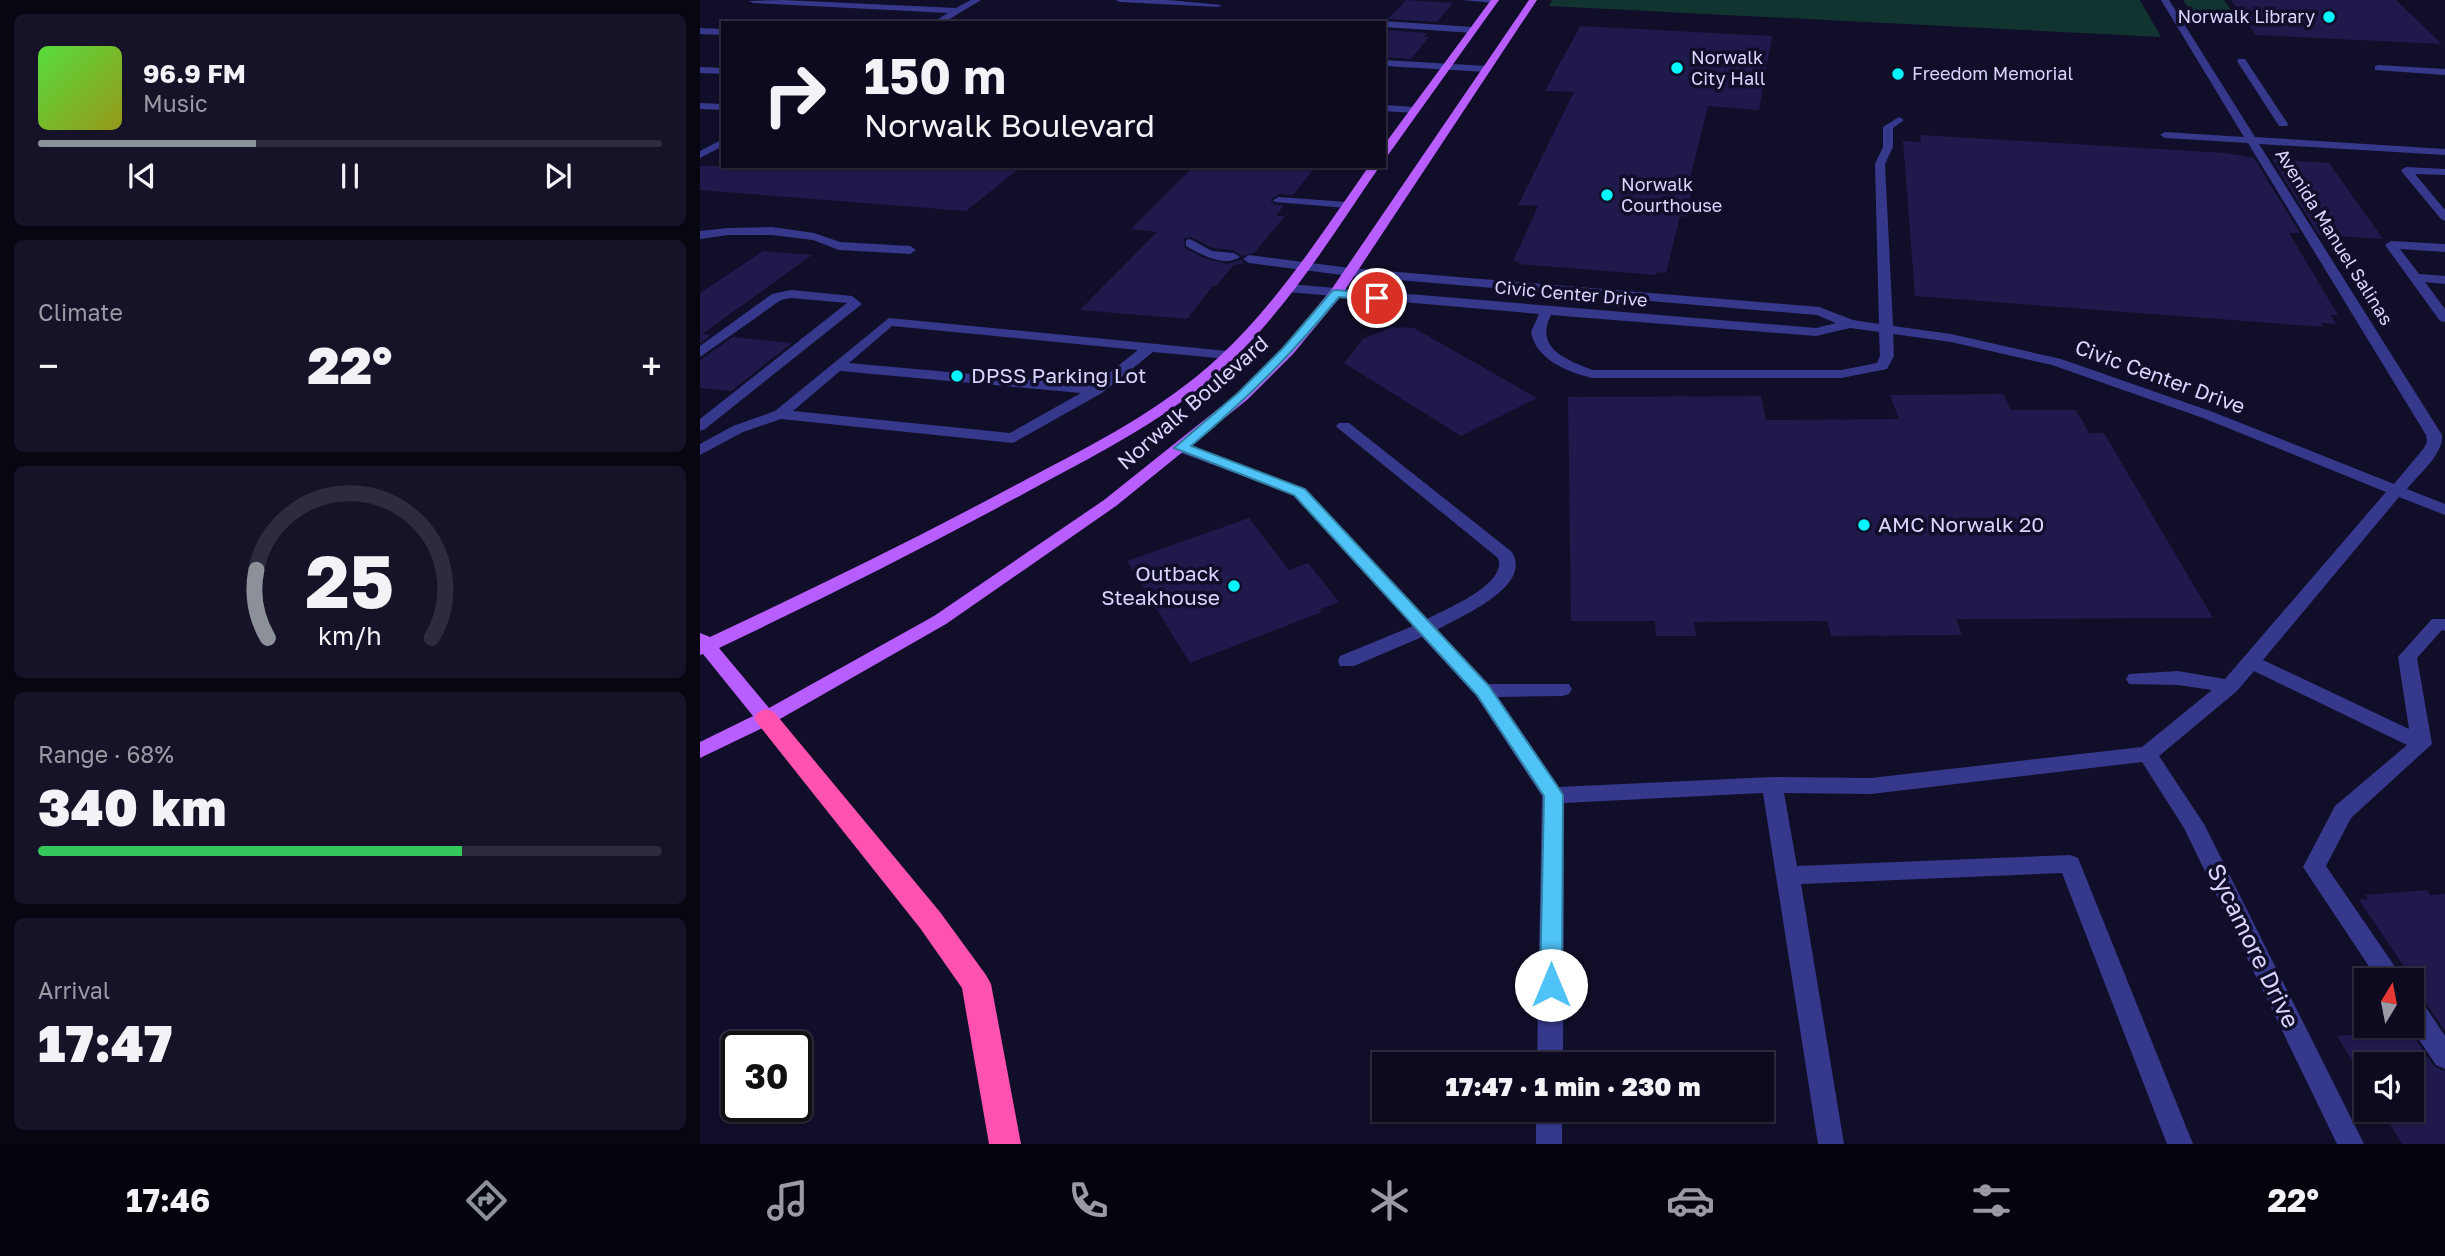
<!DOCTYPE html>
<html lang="en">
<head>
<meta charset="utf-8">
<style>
	:root { --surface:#0d0a1f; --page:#161328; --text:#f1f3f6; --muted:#9a9aa4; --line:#2d2b3d; --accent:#8c9099 }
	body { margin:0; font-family:"Golos Text",sans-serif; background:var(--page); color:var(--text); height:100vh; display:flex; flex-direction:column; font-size:26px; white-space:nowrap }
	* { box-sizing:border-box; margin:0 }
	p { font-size:23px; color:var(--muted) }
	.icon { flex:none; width:38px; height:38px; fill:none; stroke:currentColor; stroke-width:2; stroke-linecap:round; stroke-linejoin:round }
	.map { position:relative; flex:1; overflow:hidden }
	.drawer { display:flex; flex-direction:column; gap:14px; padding:14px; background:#070611; width:700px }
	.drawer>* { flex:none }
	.guide { position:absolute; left:21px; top:21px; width:665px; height:147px; border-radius:0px; box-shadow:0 2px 5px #0004,0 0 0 2px var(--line); background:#0d0a1f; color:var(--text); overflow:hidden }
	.needle { width:46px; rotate:10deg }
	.controls { position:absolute; left:1654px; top:968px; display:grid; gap:14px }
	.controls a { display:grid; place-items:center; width:70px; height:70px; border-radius:0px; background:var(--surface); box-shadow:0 2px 5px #0004,0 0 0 2px var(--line); font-size:35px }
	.speed { position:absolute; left:21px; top:1031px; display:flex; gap:14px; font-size:35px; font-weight:700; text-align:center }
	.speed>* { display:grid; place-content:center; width:91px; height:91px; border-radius:50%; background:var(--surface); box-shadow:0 2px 5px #0004,0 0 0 2px var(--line); line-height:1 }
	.speed .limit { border:4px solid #111; border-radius:10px; background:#fff; color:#111 }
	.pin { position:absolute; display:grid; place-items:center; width:60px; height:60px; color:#fff; margin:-30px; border:4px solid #fff; border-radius:50%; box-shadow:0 2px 7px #0007 }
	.me { position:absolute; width:77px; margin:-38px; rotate:0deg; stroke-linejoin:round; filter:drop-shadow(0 0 5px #0008) }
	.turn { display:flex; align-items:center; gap:24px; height:147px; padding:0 28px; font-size:32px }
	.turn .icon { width:91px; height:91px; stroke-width:2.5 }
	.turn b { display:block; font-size:49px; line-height:60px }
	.big { font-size:52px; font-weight:800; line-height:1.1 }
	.drawer .card { flex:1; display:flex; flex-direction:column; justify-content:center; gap:10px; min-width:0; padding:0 24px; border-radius:10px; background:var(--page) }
	.drawer .dial { align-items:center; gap:0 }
	.dial svg { height:182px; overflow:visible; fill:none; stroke:var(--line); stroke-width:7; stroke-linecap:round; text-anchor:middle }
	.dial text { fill:var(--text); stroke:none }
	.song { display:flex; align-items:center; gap:21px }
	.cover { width:84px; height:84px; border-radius:10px; background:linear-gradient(135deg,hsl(110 70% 55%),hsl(60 70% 35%)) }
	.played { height:7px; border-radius:4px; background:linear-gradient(90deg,var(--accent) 35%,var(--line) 35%) }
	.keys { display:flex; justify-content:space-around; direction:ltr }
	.heat { display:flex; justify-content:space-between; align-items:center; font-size:38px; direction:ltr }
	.charge { height:10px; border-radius:5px; background:linear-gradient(90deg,#34c759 68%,var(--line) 0) }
	.trip { position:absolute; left:672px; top:1052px; width:402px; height:70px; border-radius:0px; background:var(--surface); box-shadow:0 2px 5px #0004,0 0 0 2px var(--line); font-weight:800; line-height:70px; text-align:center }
	.menu { display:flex; height:112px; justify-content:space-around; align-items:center; background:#05040c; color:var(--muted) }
	.menu .icon { width:49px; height:49px }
	.menu .on { color:var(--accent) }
	.menu b { font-size:32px; color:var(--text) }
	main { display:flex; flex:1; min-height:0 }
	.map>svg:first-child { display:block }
</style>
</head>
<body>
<main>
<section class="drawer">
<div class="card">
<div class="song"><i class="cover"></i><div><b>96.9 FM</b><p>Music</p></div></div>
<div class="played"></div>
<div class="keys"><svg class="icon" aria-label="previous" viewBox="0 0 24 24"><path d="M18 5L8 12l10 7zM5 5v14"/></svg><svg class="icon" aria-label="pause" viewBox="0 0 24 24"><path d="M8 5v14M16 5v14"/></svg><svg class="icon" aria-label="next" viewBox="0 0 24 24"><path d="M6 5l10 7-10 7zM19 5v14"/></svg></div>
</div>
<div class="card"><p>Climate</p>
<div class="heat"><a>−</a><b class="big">22°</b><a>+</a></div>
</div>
<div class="card dial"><svg viewBox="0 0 100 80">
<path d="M14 69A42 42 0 1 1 86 69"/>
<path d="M14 69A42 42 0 0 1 9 39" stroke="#8c9099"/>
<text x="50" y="56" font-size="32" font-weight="700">25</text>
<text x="50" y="72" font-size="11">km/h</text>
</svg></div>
<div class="card"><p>Range · 68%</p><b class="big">340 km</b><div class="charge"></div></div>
<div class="card"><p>Arrival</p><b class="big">17:47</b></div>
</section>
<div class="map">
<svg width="1745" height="1144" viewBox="0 0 1745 1144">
	<rect width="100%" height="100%" fill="#110e29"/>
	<path fill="#113430" d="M852,0H1440L1461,37L849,6Z
		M1483,0H1524L1535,16L1493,14Z"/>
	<path fill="#20194c" d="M706,0L753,3L737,22L688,19Z
		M1531,0H1696L1742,44L1556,35Z
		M880,26L1072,36L1059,110L1008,106L988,186H993L986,217L980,216L966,273L957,272L956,275L819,264L820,262L813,261L838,206L818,205L874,92L845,91Z
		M684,30L727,33L724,37H729L711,59L684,57Z
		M1220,135L1526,153L1554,158L1600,233H1589L1638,315H1631L1636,324L1621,323L1623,327L1215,296L1203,141L1221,142Z
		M1572,159L1629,163L1683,239L1619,235Z
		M0,166H322L266,211L0,190Z
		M494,166H616L593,195L579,194L570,200L575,205H584L576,216H585L554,253L542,256L534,250L513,248L491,237L484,238L485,248L504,258L527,264L541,260L545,263L534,265L516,286H513L487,319L380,310L457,232L431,229Z
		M63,251L112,255L2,334L11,335L0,343V293Z
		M691,327L714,328L837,398L761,436L644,363L663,339Z
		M33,337L92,343L31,391L0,388V360Z
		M1303,394L1311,410H1376L1389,433H1404L1513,618L1256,619L1262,635L1131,636L1127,621L994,622L996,636H956L955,621H871L868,397L1061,396L1066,420L1199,419L1190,395Z
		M549,518L589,570L608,563L639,602L619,610L622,612L490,663L427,561Z
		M1727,890L1730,895L1745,894V1031L1723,999L1712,995V978L1659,900L1668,899L1665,895Z
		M1709,1030L1734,1066L1745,1071V1144H1702L1681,1110H1712V1064H1666V1084L1637,1036Z"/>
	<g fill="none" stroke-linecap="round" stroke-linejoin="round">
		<path fill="#36388c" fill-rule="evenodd" d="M83,0L256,8L271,0H281L243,23H232L248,13L53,3L49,1Z
			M416,0H468L522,5L518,7L420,2Z
			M762,0H797L798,1L794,3Z
			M1461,0H1469L1555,137L1745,149V155L1559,144L1742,435C1744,454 1718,475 1707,489L1745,504V515L1699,497L1563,660L1709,729L1698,657L1732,619H1745V631L1742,630L1717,658L1732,744L1651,818L1626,866L1704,980H1678L1603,867L1635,806L1707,745L1554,671L1537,691L1459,756L1504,824L1664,1144H1637L1484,828L1442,762L1171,794L1084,793L1097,866L1370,855L1378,858L1493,1144H1467L1362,873L1101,884L1144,1144H1118L1063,793L864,803L863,1064H837L842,796L776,696L722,637L654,666H640L638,661L640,656L713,626L593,495L476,451L473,448L476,445H486L605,489L727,619C746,609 808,584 798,558L639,429L636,426L639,423H649L812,552C833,587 761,616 737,630L788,684H869L872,689L869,694L862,696L798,697L859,787L1072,777L1171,778L1442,747L1512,690L1478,685L1429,684L1426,679L1429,674L1478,671L1525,679L1686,492L1503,418L1352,365L1251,342L1193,334L1194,356L1187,369L1141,378H892C868,372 836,360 831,332L839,314L588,292L582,288L588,284L1116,328L1136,323L1117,315L650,276L549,263L543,259L549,255L650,268L1119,307L1153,320L1179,324L1175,164L1183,147V127L1199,117L1204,120L1193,128V147L1185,164L1193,326L1251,334L1361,359L1513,412L1694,484L1724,448L1727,442L1726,435L1548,143L1465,138L1460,135L1465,132L1544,137ZM851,315L1116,336L1150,328L1179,332L1180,356L1177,363L1141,370H893C866,360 834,348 851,315Z
			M649,19L660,21L661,23H645Z
			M684,21L773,27L777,30L773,33L684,27V23H681Z
			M0,28L23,29V35L0,34Z
			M1539,59H1545L1588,124L1587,126H1579L1537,61Z
			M684,60L787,66L792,69L787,72L684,66Z
			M1678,65L1745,69V75L1675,70V66Z
			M0,67L23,68V74L0,73Z
			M0,103L23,104V110L0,109Z
			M684,105L715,107L720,110L715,113L684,111Z
			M23,139V146L0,158V151Z
			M1706,167L1745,169V175L1715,174L1745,210V221L1741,219L1702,172L1701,170Z
			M579,197L647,202L653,205L647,208L575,202L573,200Z
			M72,227L114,233L140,242L210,246L216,250L210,254L139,250L113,240L72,235H28L0,239V231L28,228Z
			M490,239L512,251L534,253L540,257C525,268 500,254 486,246V240Z
			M1691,241L1745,244V252L1700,249L1719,274L1745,276V284L1725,282L1745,309V322L1740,321L1685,245Z
			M91,290L152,296L162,304L5,429L0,431V419L147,303L91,298L81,300L0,357V346L72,294Z
			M189,318L528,351L535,355L528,359L453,352L402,393L313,443L81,419L43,432L0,455V444L33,426L75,411ZM192,326L438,350L394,385L149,363ZM140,371L381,393L310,433L93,411Z
			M1712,997L1721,1000L1745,1036V1069L1736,1065L1710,1026Z
			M836,1110H862V1144H836Z"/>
		<path fill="#b85dff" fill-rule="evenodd" d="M791,0H799L688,155L684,156V145Z
			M829,0H837L641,296L593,354L548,399L416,506L246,624L73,723L0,758V742L53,716L3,654L0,655V633L10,637C117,587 223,535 327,479C394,444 463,409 519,357C578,302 623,232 669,166H680C633,234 589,307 528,364C472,416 403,451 336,487C232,544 126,597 19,648L69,708L234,616L404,500L538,393L583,348L631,290Z"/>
		<path fill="#ff51b0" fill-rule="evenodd" d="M66,709L74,712L240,912L286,975L291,984L321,1144H289L262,988L220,928L58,724L54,718L58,712Z"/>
	</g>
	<path fill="#4fc3f7" stroke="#337fa1" stroke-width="2" d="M636,290L677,294L683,298L677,301L639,297C591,355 548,398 491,446L605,489L789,686L860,790L863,795L862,985L859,992L851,995L843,992L840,985L844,796L777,695L594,495L474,448L538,393L583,348L632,291Z"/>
	<g fill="#02f7ff" stroke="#110e29" stroke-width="2.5">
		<circle cx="1629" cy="17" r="7"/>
		<circle cx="977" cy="68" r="7"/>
		<circle cx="1198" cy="74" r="7"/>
		<circle cx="907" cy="195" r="7"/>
		<circle cx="257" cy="376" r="7"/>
		<circle cx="1164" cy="525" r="7"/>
		<circle cx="534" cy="586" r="7"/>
	</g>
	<g text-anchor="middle" stroke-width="7" stroke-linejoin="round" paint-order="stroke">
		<g font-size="18" fill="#d8d6ff" stroke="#110e29" text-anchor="start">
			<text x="1615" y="23" text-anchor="end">Norwalk Library</text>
			<text x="991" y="64">Norwalk<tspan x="991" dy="21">City Hall</tspan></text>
			<text x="1212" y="80">Freedom Memorial</text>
			<text x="921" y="191">Norwalk<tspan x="921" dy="21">Courthouse</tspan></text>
		</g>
		<g font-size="18" fill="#d8d6ff" stroke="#110e29">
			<text transform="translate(1634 237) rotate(58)" y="6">Avenida Manuel Salinas</text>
			<text transform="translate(871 294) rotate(5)" y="6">Civic Center Drive</text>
		</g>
		<g font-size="21" fill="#d8d6ff" stroke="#110e29" text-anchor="start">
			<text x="271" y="383">DPSS Parking Lot</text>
			<text x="1178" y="532">AMC Norwalk 20</text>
			<text x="520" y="581" text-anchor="end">Outback<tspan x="520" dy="24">Steakhouse</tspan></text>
		</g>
		<g font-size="21" fill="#d8d6ff" stroke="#110e29">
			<text transform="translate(1460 377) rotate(20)" y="7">Civic Center Drive</text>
			<text transform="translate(493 403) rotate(-41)" y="7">Norwalk Boulevard</text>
		</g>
		<g font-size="24" fill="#d8d6ff" stroke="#110e29">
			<text transform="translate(1553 946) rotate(64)" y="8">Sycamore Drive</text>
		</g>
	</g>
</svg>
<div class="controls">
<a><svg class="needle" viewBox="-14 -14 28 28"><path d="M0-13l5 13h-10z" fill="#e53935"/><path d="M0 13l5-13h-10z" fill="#9a9aa4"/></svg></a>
<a><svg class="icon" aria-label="sound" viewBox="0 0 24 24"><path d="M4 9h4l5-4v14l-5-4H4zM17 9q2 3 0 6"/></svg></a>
</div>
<div class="speed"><div class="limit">30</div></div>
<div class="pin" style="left:677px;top:298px;background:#d93025"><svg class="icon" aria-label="arrive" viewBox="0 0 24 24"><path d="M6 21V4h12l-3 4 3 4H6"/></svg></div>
<svg class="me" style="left:851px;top:985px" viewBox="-20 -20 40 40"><circle r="19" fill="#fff"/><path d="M0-13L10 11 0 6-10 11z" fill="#4fc3f7"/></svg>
<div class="trip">17:47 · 1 min · 230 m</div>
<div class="guide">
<div class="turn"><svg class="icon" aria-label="right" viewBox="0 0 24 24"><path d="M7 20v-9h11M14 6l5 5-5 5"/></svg><div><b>150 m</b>Norwalk Boulevard</div></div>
</div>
</div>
</main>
<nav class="menu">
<b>17:46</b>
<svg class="icon on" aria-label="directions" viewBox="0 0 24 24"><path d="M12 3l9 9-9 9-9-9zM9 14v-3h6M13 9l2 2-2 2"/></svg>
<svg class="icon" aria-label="music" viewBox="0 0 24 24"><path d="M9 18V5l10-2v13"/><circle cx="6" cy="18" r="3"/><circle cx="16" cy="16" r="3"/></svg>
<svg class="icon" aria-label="phone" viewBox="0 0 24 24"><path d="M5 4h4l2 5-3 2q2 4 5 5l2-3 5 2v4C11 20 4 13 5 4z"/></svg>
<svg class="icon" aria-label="climate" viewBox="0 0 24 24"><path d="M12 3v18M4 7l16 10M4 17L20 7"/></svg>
<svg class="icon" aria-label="car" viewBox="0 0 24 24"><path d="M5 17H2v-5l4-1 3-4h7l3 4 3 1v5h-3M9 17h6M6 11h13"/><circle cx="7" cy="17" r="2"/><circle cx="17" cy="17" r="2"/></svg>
<svg class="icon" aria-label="filters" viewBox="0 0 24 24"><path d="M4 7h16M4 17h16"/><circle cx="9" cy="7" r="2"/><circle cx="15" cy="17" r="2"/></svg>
<b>22°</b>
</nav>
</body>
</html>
